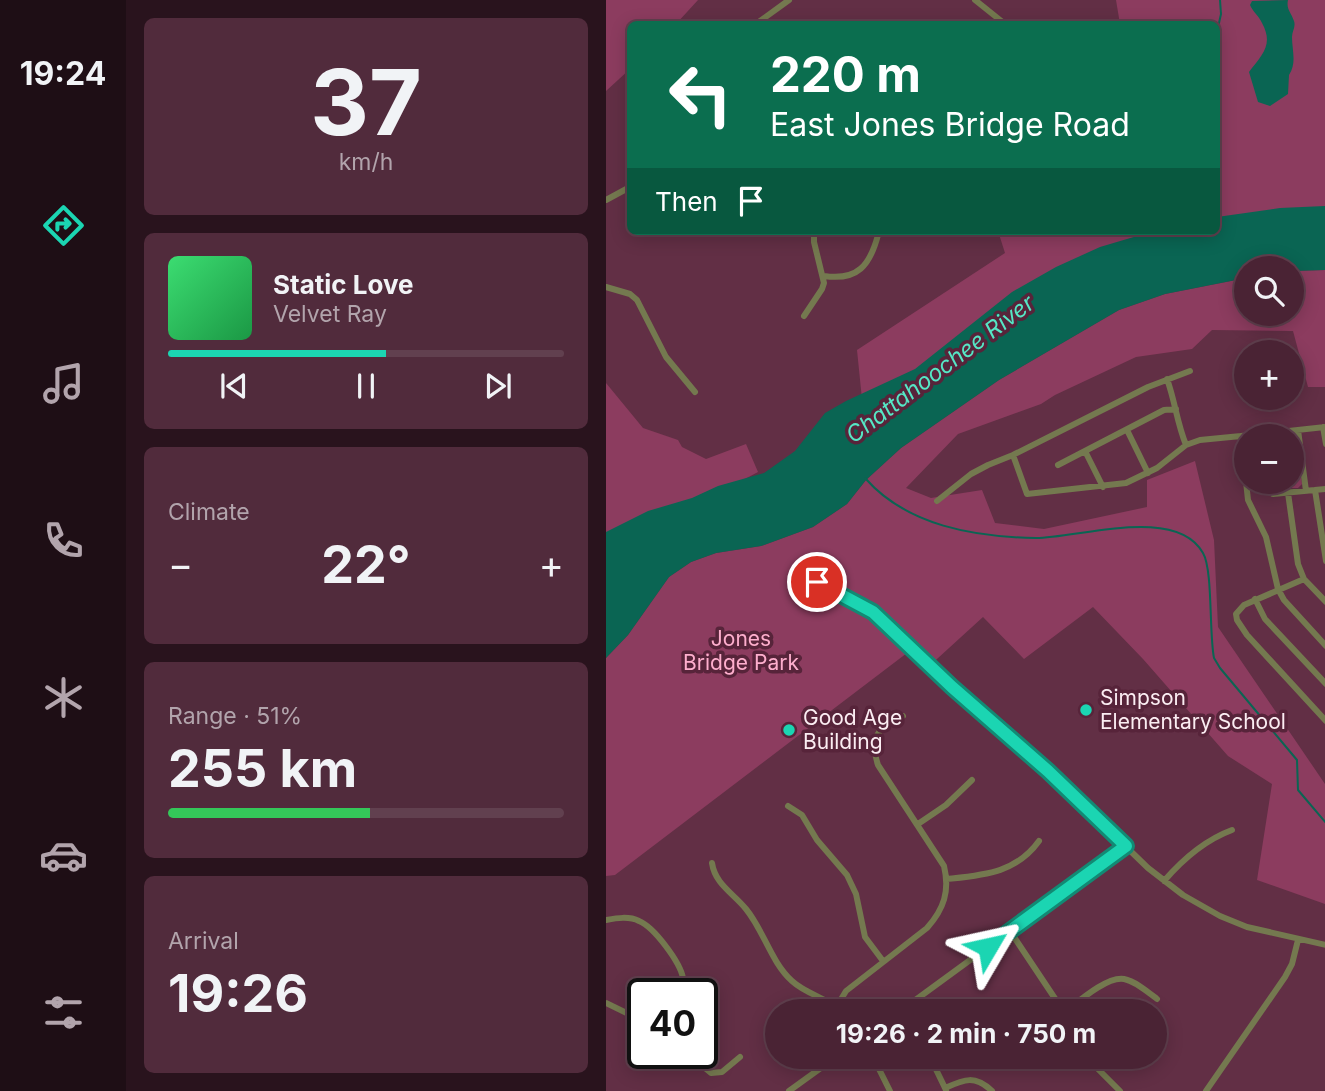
<!DOCTYPE html>
<html lang="en">
<head>
<meta charset="utf-8">
<style>
	:root { --surface:#4a2334; --page:#512b3c; --text:#f1f3f6; --muted:#b2a4ac; --line:#61404f; --accent:#1bd5b2 }
	body { margin:0; font-family:Inter,sans-serif; background:var(--page); color:var(--text); height:100vh; display:flex; flex-direction:column; font-size:26px; white-space:nowrap }
	* { box-sizing:border-box; margin:0 }
	p { font-size:23px; color:var(--muted) }
	.icon { flex:none; width:38px; height:38px; fill:none; stroke:currentColor; stroke-width:2; stroke-linecap:round; stroke-linejoin:round }
	.map { position:relative; flex:1; overflow:hidden }
	.details { display:flex; flex-direction:column; gap:18px; padding:18px; background:#29131d; width:480px }
	.details>* { flex:none }
	.guide { position:absolute; left:21px; top:21px; width:593px; height:214px; border-radius:10px; box-shadow:0 4px 18px #0003,0 0 0 2px var(--line); background:#0b6e4f; color:#fff; overflow:hidden }
	.buttons { position:absolute; left:628px; top:256px; display:grid; gap:14px }
	.buttons a { display:grid; place-items:center; width:70px; height:70px; border-radius:50%; background:var(--surface); box-shadow:0 4px 18px #0003,0 0 0 2px var(--line); font-size:35px }
	.speed { position:absolute; left:21px; top:978px; display:flex; gap:14px; font-size:35px; font-weight:700; text-align:center }
	.speed>* { display:grid; place-content:center; width:91px; height:91px; border-radius:50%; background:var(--surface); box-shadow:0 4px 18px #0003,0 0 0 2px var(--line); line-height:1 }
	.speed .limit { border:4px solid #111; border-radius:10px; background:#fff; color:#111 }
	.pin { position:absolute; display:grid; place-items:center; width:60px; height:60px; color:#fff; margin:-30px; border:4px solid #fff; border-radius:50%; box-shadow:0 2px 7px #0007 }
	.me { position:absolute; width:77px; margin:-38px; rotate:54deg; stroke-linejoin:round; filter:drop-shadow(0 0 5px #0008) }
	.turn { display:flex; align-items:center; gap:24px; height:147px; padding:0 28px; font-size:32px }
	.turn .icon { width:91px; height:91px; stroke-width:2.5 }
	.turn b { display:block; font-size:49px; line-height:60px }
	.then { display:flex; align-items:center; height:66px; padding:0 28px; background:#0003; gap:14px; font-size:26px }
	.big { font-size:52px; font-weight:700; line-height:1.1 }
	.details .tile { flex:1; display:flex; flex-direction:column; justify-content:center; gap:10px; min-width:0; padding:0 24px; border-radius:10px; background:var(--page) }
	.details .dial { align-items:center; gap:0 }
	.dial b { font-size:91px; line-height:1 }
	.song { display:flex; align-items:center; gap:21px }
	.cover { width:84px; height:84px; border-radius:10px; background:linear-gradient(135deg,hsl(140 70% 55%),hsl(140 70% 35%)) }
	.played { height:7px; border-radius:4px; background:linear-gradient(90deg,var(--accent) 55%,var(--line) 55%) }
	.keys { display:flex; justify-content:space-around; direction:ltr }
	.heat { display:flex; justify-content:space-between; align-items:center; font-size:38px; direction:ltr }
	.charge { height:10px; border-radius:5px; background:linear-gradient(90deg,#34c759 51%,var(--line) 0) }
	.trip { position:absolute; left:159px; top:999px; width:402px; height:70px; border-radius:35px; background:var(--surface); box-shadow:0 4px 18px #0003,0 0 0 2px var(--line); font-weight:700; line-height:70px; text-align:center }
	main { display:flex; flex:1; min-height:0 }
	.tab-bar { display:flex; flex-direction:column; width:126px; justify-content:space-around; align-items:center; background:#1e0e15; color:var(--muted) }
	.tab-bar .icon { width:49px; height:49px }
	.tab-bar .selected { color:var(--accent) }
	.tab-bar b { font-size:32px; color:var(--text) }
	.map>svg:first-child { display:block }
</style>
</head>
<body>
<main>
<nav class="tab-bar">
<b>19:24</b>
<svg class="icon selected" aria-label="directions" viewBox="0 0 24 24"><path d="M12 3l9 9-9 9-9-9zM9 14v-3h6M13 9l2 2-2 2"/></svg>
<svg class="icon" aria-label="music" viewBox="0 0 24 24"><path d="M9 18V5l10-2v13"/><circle cx="6" cy="18" r="3"/><circle cx="16" cy="16" r="3"/></svg>
<svg class="icon" aria-label="phone" viewBox="0 0 24 24"><path d="M5 4h4l2 5-3 2q2 4 5 5l2-3 5 2v4C11 20 4 13 5 4z"/></svg>
<svg class="icon" aria-label="climate" viewBox="0 0 24 24"><path d="M12 3v18M4 7l16 10M4 17L20 7"/></svg>
<svg class="icon" aria-label="car" viewBox="0 0 24 24"><path d="M5 17H2v-5l4-1 3-4h7l3 4 3 1v5h-3M9 17h6M6 11h13"/><circle cx="7" cy="17" r="2"/><circle cx="17" cy="17" r="2"/></svg>
<svg class="icon" aria-label="filters" viewBox="0 0 24 24"><path d="M4 7h16M4 17h16"/><circle cx="9" cy="7" r="2"/><circle cx="15" cy="17" r="2"/></svg>
</nav>
<section class="details">
<div class="tile dial"><b>37</b><p>km/h</p></div>
<div class="tile">
<div class="song"><i class="cover"></i><div><b>Static Love</b><p>Velvet Ray</p></div></div>
<div class="played"></div>
<div class="keys"><svg class="icon" aria-label="previous" viewBox="0 0 24 24"><path d="M18 5L8 12l10 7zM5 5v14"/></svg><svg class="icon" aria-label="pause" viewBox="0 0 24 24"><path d="M8 5v14M16 5v14"/></svg><svg class="icon" aria-label="next" viewBox="0 0 24 24"><path d="M6 5l10 7-10 7zM19 5v14"/></svg></div>
</div>
<div class="tile"><p>Climate</p>
<div class="heat"><a>−</a><b class="big">22°</b><a>+</a></div>
</div>
<div class="tile"><p>Range · 51%</p><b class="big">255 km</b><div class="charge"></div></div>
<div class="tile"><p>Arrival</p><b class="big">19:26</b></div>
</section>
<div class="map">
<svg width="720" height="1091" viewBox="0 0 720 1091">
	<rect width="100%" height="100%" fill="#622f45"/>
	<path fill="#8c3c5f" d="M0,0H92L70,24H24V69L0,91Z
		M510,0H719V210L611,224V24H514Z
		M392,231H577L258,419L251,350L399,253Z
		M719,270V387H702L687,331L606,330L586,349L530,357L449,395L435,404L352,434L300,488L325,498L376,490L389,523L438,529L541,507V480L589,461L608,540L612,627L719,784V904L651,880L666,784L622,756L537,659L487,607L418,659L377,617L320,669L301,653L9,875L0,876V658L22,635L63,577L85,562L110,553L155,546L207,527L241,504L260,480L295,448L393,380L513,310L559,294L640,278V313H686V271Z
		M0,383L37,428L72,440L76,447L100,459L140,444L152,472L99,500L0,541Z
		M685,432L691,437L696,484L692,488H671L668,481H686V436H666Z"/>
	<path fill="#0a6553" d="M682,0C680,9 685,12 688,21C690,27 686,31 686,37C686,50 691,63 683,75L682,94L664,106L652,102L643,72C656,55 668,45 656,23C653,16 647,12 644,5L646,1Z
		M719,206V270L686,271V268H640V278L559,294L513,310L393,380L295,448L260,480L241,504L207,527L155,546L110,553L85,562L63,577L22,635L0,658V532L42,511L86,498L112,486L158,473L189,451L219,413L240,401L309,369L406,292L450,267L494,247L548,231H611V217L674,208Z"/>
	<g fill="none" stroke-linecap="round" stroke-linejoin="round">
		<path stroke="#0a6553" stroke-width="2" d="M611,32L615,14L614,0
			M259,478C301,526 369,537 430,538C473,538 570,505 597,553C607,570 603,634 608,658L614,668L691,760L692,790L720,823"/>
		<path stroke="#74794f" stroke-width="6" d="M369,0L399,24
			M150,24L183,0
			M0,200L24,187
			M218,276C252,281 264,265 272,235
			M0,287L24,294L31,300L60,357L89,392
			M198,316L216,289L218,283L208,242V231
			M561,379C569,401 571,423 580,445
			M717,427L720,444
			M720,427L635,436L642,500L660,537L672,589L678,600L720,646
			M521,430L542,473
			M692,430L700,491
			M479,451L497,487
			M407,455L421,494L520,483L551,468L580,445L594,440L635,436
			M452,465L558,410L570,409
			M665,481L667,494L720,489
			M709,490L720,561
			M682,493L692,564L698,579L720,602
			M331,501L365,474L382,465L407,455L542,387L584,371
			M698,579L638,605L630,614L631,620L641,635L720,721
			M211,582L267,612L346,687L442,771L542,868L577,895L614,916L641,927L720,945
			M649,599L659,619L720,684
			M182,806L196,815L211,840L241,875L250,894L259,937L277,961
			M312,824L340,805L366,780
			M106,863C109,884 127,893 140,909C158,931 165,962 186,981C201,995 223,998 236,1012
			M341,879C378,875 410,873 433,841
			M558,881C577,859 599,840 626,830
			M0,920C11,918 23,916 33,921C48,927 74,962 77,978C78,983 76,989 74,994
			M404,931L458,1012
			M0,1003L37,1021
			M231,1006L240,991L321,928C338,909 344,891 338,866L272,765C263,738 272,726 297,716
			M293,1012L520,846
			M459,1012C472,1002 501,976 518,979C529,981 542,992 551,999
			M82,1054L105,1073L116,1072L134,1057
			M267,1057L284,1091
			M324,1057L340,1090
			M480,1057L514,1091
			M339,1088C359,1079 369,1075 386,1091
			M183,1091L230,1057
			M600,1091L679,977L686,964L692,940"/>
	</g>
	<g fill="none" stroke-linecap="round" stroke-linejoin="round">
		<defs>
			<path id="route" d="M211,582L267,612L346,687L442,771L520,846L382,947"/>
		</defs>
		<use href="#route" stroke="#128a74" stroke-width="18"/>
		<use href="#route" stroke="#1bd5b2" stroke-width="12"/>
	</g>
	<g fill="#1bd5b2" stroke="#57243a" stroke-width="2.5">
		<circle cx="480" cy="710" r="7"/>
		<circle cx="183" cy="730" r="7"/>
	</g>
	<g text-anchor="middle" stroke-width="7" stroke-linejoin="round" paint-order="stroke">
		<g font-size="21" fill="#feaecd" stroke="#57243a">
			<text x="135" y="646">Jones<tspan x="135" dy="24">Bridge Park</tspan></text>
		</g>
		<g font-size="21" fill="#fbedf2" stroke="#57243a" text-anchor="start">
			<text x="494" y="705">Simpson<tspan x="494" dy="24">Elementary School</tspan></text>
			<text x="197" y="725">Good Age<tspan x="197" dy="24">Building</tspan></text>
		</g>
		<g font-size="23" font-style="italic" fill="#55e7c5" stroke="#57243a">
			<text transform="translate(334 369) rotate(-37)" y="8">Chattahoochee River</text>
		</g>
	</g>
</svg>
<div class="buttons">
<a><svg class="icon" aria-label="search" viewBox="0 0 24 24"><circle cx="10" cy="10" r="6"/><path d="M15 15l6 6"/></svg></a>
<a>+</a>
<a>−</a>
</div>
<div class="speed"><div class="limit">40</div></div>
<div class="pin" style="left:211px;top:582px;background:#d93025"><svg class="icon" aria-label="arrive" viewBox="0 0 24 24"><path d="M6 21V4h12l-3 4 3 4H6"/></svg></div>
<svg class="me" style="left:382px;top:947px" viewBox="-20 -20 40 40"><path d="M0-17L14 15 0 8-14 15z" fill="#1bd5b2" stroke="#fff" stroke-width="4"/></svg>
<div class="trip">19:26 · 2 min · 750 m</div>
<div class="guide">
<div class="turn"><svg class="icon" aria-label="left" viewBox="0 0 24 24"><path d="M17 20v-9H6M10 6l-5 5 5 5"/></svg><div><b>220 m</b>East Jones Bridge Road</div></div>
<div class="then">Then<svg class="icon" aria-label="arrive" viewBox="0 0 24 24"><path d="M6 21V4h12l-3 4 3 4H6"/></svg></div>
</div>
</div>
</main>
</body>
</html>
